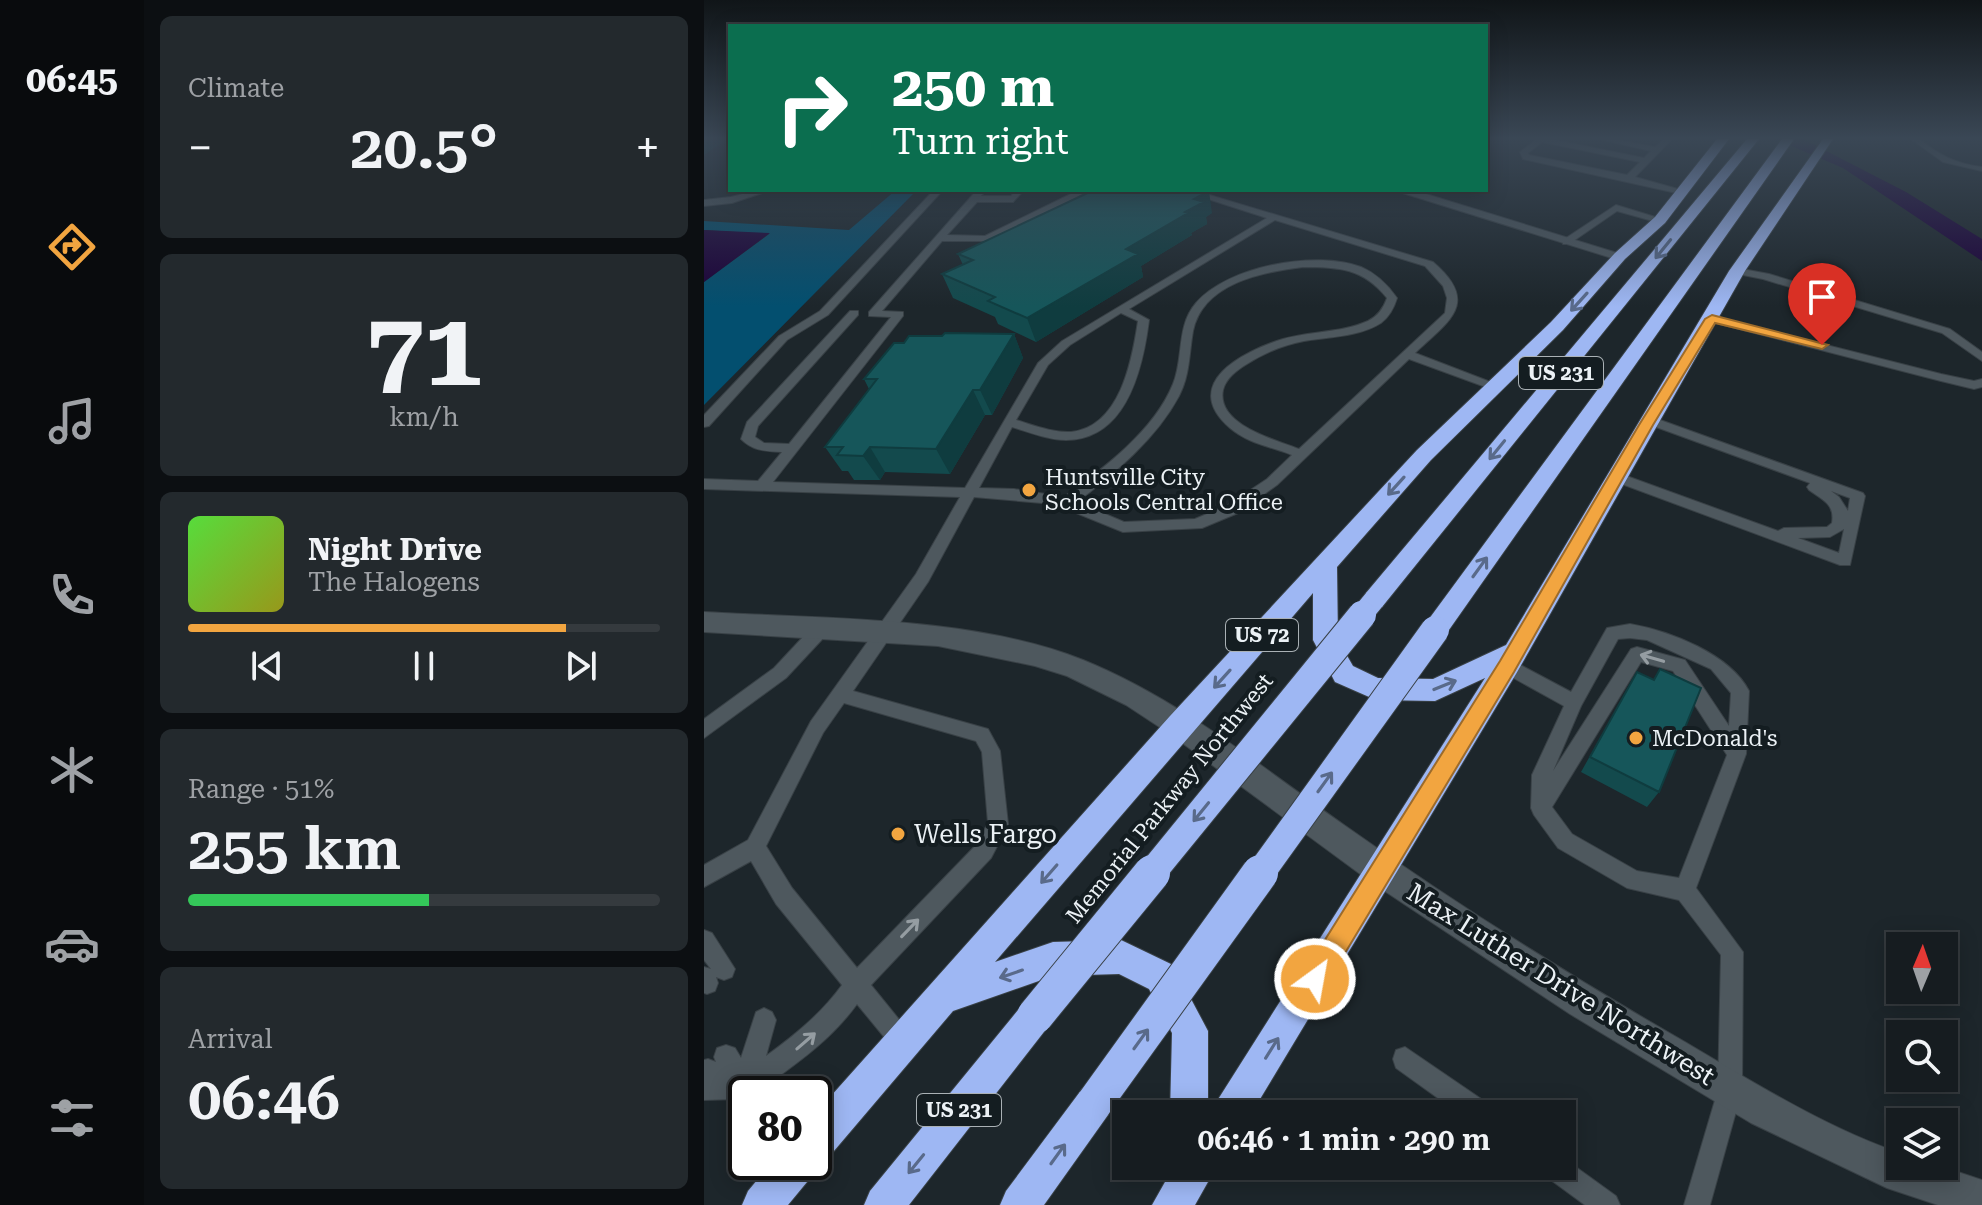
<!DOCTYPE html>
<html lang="en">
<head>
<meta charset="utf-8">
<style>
	:root { --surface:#161c20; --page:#23292d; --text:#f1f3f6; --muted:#9ea1a5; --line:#353a3e; --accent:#f2a540 }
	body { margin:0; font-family:"Roboto Serif",serif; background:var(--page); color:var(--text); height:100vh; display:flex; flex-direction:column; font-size:30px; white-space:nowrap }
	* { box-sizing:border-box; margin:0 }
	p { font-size:26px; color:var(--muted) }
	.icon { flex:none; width:44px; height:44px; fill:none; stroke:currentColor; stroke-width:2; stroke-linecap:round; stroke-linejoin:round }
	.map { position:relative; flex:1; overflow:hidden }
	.side { display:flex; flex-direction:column; gap:16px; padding:16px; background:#0c0f12; width:560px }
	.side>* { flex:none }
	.banner { position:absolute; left:24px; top:24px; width:760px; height:168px; border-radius:0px; box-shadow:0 4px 20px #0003,0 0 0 2px var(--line); background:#0b6e4f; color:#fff; overflow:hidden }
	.needle { width:52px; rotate:2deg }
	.buttons { position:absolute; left:1182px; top:932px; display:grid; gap:16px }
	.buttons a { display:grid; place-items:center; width:72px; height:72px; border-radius:0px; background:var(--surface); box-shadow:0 4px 20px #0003,0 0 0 2px var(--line); font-size:40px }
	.speed { position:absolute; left:24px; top:1076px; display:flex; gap:16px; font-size:40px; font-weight:700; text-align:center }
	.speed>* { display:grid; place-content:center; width:104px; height:104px; border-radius:50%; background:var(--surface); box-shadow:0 4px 20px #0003,0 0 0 2px var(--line); line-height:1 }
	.speed .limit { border:4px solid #111; border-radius:12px; background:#fff; color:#111 }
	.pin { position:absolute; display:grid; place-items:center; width:68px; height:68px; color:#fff; margin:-82px -34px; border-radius:50% 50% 50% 0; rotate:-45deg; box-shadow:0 0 8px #0007 }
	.pin .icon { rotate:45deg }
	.me { position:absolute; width:88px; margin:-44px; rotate:32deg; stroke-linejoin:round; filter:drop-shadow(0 0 6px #0008) }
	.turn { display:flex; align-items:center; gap:28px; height:168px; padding:0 32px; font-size:36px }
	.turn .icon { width:104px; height:104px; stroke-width:2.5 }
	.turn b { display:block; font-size:56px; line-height:68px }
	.big { font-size:60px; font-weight:600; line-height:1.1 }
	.side .widget { flex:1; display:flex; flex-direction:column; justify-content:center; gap:12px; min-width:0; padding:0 28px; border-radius:12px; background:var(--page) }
	.side .dial { align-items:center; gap:0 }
	.dial b { font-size:104px; line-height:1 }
	.song { display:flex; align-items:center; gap:24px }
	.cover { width:96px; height:96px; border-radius:12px; background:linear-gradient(135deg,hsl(110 70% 55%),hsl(60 70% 35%)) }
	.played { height:8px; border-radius:4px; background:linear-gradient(90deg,var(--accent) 80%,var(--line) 80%) }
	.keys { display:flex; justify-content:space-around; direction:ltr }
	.heat { display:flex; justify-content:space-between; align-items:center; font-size:44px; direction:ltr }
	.charge { height:12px; border-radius:6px; background:linear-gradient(90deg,#34c759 51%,var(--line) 0) }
	.trip { position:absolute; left:408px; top:1100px; width:464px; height:80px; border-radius:0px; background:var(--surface); box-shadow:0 4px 20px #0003,0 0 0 2px var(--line); font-weight:600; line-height:80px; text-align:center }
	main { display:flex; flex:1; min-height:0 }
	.menu { display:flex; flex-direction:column; width:144px; justify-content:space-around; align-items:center; background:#090b0d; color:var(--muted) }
	.menu .icon { width:56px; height:56px }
	.menu .current { color:var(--accent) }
	.menu b { font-size:36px; color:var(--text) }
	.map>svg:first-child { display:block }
</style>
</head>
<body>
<main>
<nav class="menu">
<b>06:45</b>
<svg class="icon current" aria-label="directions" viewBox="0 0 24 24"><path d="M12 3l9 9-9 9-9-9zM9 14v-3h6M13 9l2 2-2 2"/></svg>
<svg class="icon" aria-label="music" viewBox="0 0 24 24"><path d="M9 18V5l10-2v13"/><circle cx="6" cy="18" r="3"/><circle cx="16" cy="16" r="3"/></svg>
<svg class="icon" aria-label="phone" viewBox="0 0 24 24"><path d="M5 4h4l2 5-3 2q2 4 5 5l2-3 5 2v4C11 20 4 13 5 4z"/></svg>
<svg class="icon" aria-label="climate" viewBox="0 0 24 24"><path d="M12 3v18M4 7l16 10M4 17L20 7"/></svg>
<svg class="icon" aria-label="car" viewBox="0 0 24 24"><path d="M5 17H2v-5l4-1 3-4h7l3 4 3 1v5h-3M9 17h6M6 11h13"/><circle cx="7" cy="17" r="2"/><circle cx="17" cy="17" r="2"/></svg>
<svg class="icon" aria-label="filters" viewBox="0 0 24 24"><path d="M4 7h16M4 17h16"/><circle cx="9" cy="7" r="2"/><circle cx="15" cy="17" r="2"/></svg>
</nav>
<section class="side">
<div class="widget"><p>Climate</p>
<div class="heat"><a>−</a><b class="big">20.5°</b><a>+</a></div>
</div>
<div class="widget dial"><b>71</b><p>km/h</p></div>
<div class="widget">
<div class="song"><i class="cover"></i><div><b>Night Drive</b><p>The Halogens</p></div></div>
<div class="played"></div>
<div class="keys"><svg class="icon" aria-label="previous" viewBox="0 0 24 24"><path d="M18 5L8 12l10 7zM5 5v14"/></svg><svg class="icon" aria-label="pause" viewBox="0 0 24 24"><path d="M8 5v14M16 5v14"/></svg><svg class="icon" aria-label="next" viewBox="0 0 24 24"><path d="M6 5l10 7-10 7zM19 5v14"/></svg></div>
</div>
<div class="widget"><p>Range · 51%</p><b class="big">255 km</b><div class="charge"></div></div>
<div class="widget"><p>Arrival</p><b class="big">06:46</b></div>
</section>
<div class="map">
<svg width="1278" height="1205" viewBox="0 0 1278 1205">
	<rect width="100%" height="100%" fill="#1d262b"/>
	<path fill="#034f6f" d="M192,190H213L0,405V282L65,234L0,230V221L145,230Z"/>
	<path fill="#1b0039" d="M1071,139H1099L1202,192L1278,239V261L1139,168Z
		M0,230L66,233L0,282Z"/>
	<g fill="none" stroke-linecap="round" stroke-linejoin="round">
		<defs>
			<path id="lane" d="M833,139H846L940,158L947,151L895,139H908L951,147L960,139H968L931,177L981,191L977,194L819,159L816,152ZM838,142L936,162L923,175L825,155L824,153Z
				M1207,139H1215C1235,155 1252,164 1278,167V171L1239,162Z
				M54,190H67L28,203L0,206V200L27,197Z
				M230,190H239L124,315L83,340L5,426L0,427V415L75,336L116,311Z
				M273,190H282L277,196H307L312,190H320L309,202H273L243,235L281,236L375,190H386L286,241H238L178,311L199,312V316L69,482L261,488L334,363L358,341L563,218L476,190H489L729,262C777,303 745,321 711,353L797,386L795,389H787L705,359L573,485L534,513L498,528L419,532L350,504L270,497L224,582L149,691L284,729L296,751L304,824L301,831L287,858L167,985L206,1033L210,1041L206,1049L198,1053L190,1049L153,1004C127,1040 92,1064 56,1090L57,1094H42V1104L34,1099L0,1100V1060L4,1059L12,1062L10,1057L13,1048L22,1045L31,1048L37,1058L52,1012L60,1008L68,1012L72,1020L62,1056C91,1035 117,1014 138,985L72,904L47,861L0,887V865L44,840L107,721L212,574L256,497L0,489V479L54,481L78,452C61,451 49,451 37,439L43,422L146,311H154V315L54,426L51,437L60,443L85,444L187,317L165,316V312ZM571,220L721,266L739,286L743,298L741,313L595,449C572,440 512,425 519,390C522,378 533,370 543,364C560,353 579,345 600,341C624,337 655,337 677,323C685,317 690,308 693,298C683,284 673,274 657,267C612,250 524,266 492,303C472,326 480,357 469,384C450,431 400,468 360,497L310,489L275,488L308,427C325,432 344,440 362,440C423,440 439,368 445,320L425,309ZM599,267C635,267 659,268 683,298C679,309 674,316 664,321C637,333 607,331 579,339C539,351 475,384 526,428C543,443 568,447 588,455L563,479L524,505L491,519L420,522L373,502C411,473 452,439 475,396C486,375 485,354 489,331C499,283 558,272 599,267ZM417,313L434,321C428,361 416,427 367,432C349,433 329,425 312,420L344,365L366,345ZM140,703L272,741L278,752L284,823L273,844L153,968L88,888L62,846L119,733Z
				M912,205L961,220L956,223L913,211L865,244H859V240Z
				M1033,268L1065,274L1246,329L1278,352V361L1238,333L1059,279L1029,273V269Z
				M1008,316L1237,374L1270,381L1278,379V387L1270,389L1237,381L1004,321V317Z
				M945,416L1159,493L1161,496L1146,565H1136L907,480L905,477L907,474H917L1074,531L1080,528L1123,527L1128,523C1131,504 1119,500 1105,490L1103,487L1106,483L941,423L939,420ZM1127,491L1146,498L1144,511L1135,497ZM1140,529L1135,553L1094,538L1126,537Z
				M118,621L124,623L126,628L124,633L82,678L0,738V719L70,668L112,623Z
				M926,624C966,631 1026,654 1045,691L1042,754L992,888L1039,952L1038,1090L1006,1205H980L1014,1090L1017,955L975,900L923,888L854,848L830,815L827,808L828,775L860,706L797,671L794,666L797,661L803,659L809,661L867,692L903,628ZM926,638L943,640L1007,669L1027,693L1025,726L981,660L933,647L927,649L849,771L877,706L914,639ZM937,662L969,671L1023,755L975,878L933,871L868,834L848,807Z
				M0,930L8,933L31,969L28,977L20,980L12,977L14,983L11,991L3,994L0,993V967L7,969L0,960Z
				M701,1047L786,1105L790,1114H756L692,1068L689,1059L692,1050Z
				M858,1157L912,1196L916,1205H881L840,1175L836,1166H858Z"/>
			<path id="street" d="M689,190H709L923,256L916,260L911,259Z"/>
			<path id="secondary" d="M0,612C118,619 269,616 379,660C475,699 556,766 640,825C750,903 864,975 981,1042C1047,1081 1124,1129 1196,1153V1166H1236L1278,1180V1205H1234L1183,1188L1047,1123L866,1014L667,882L466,734L422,705L363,676L331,666L234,646L0,632Z"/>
			<path id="highway" d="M1013,139H1025L961,223L921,259L859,330L727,460L633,567L634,640L649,666L674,678L729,679L802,645L1025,271L1119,139H1129L1041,271L812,674L547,1114H507L513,1101L781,678L731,701L672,700L631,682L609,640V593L291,962L349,942L417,940L469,965L504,1031V1114H466L468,1033L445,989L415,974L349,976L249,1011L124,1158L113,1162L108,1176L84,1205H38L44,1191L68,1162H110V1115L466,716L713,450L847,322L911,253L951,217Z
				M1043,139H1055L678,607L670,609L662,607L658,600L662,593Z
				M1078,139H1090L740,637L731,640L722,637L719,630L722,623Z
				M331,998L343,1004L349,1016L343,1028L205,1205H160L166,1191L319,1004Z
				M391,1083L404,1089L410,1102L404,1115L340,1205H296L302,1191L378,1089Z
				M470,1166H513L491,1205H448Z"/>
		</defs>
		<use href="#lane" stroke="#394146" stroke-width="2"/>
		<use href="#street" stroke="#394146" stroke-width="2"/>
		<use href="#secondary" stroke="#394146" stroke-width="2"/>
		<use href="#highway" stroke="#394146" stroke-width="2"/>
		<use href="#lane" fill="#4e585e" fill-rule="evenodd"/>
		<use href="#street" fill="#4e585e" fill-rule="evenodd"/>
		<use href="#secondary" fill="#4e585e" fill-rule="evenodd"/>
		<use href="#highway" fill="#9eb7f3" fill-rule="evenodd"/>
		<defs>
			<path id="highway-bridge-far2" d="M656,617L670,600"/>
			<path id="highway-bridge-far1" d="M446,875L658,615
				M555,875L731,630"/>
			<path id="highway-bridge" d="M331,1016L448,873
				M391,1102L556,873"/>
		</defs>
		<use href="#highway-bridge-far2" stroke="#394146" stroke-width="23" stroke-linecap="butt"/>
		<use href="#highway-bridge-far1" stroke="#394146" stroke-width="30" stroke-linecap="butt"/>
		<use href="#highway-bridge" stroke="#394146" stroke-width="38" stroke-linecap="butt"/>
		<use href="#highway-bridge-far2" stroke="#9eb7f3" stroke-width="21"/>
		<use href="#highway-bridge-far1" stroke="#9eb7f3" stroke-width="28"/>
		<use href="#highway-bridge" stroke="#9eb7f3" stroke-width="36"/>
	</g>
	<path fill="#134a4d" d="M508,213L502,217L503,224L487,233L488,235L437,266L439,277L332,342L294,324L291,317L249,298L238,274L259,265L254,254Z
		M310,334L319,358L288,415H281L246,474L181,472L176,480H150L144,471H138L121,447L165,389L160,379L200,343L238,336Z
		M956,669L955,792L943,807L877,772L933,672L949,680Z"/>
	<path fill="#0f3c3f" d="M0,139H24L0,155Z
		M505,191L508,213L502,217L503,224L487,233L488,235L437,266L439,277L332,342L323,318L490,199Z
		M310,334L319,358L288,415L276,390Z
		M269,390L281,415L246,474L232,449Z
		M166,447L181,472L176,480L159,456Z"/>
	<path fill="#16565a" stroke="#0f3c3f" stroke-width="2" d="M390,190H501L505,191L490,199L500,202L481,212L484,213L422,249L434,254L323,318L284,301L291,297L238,274L269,260L254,254Z
		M241,333L310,334L276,390H269L232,449L166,447L159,456L133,455L139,447H121L173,379H160L190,343H200L205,336H238Z
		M956,669L997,688L955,792L886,757L933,672L950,680Z"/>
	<defs><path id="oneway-shaft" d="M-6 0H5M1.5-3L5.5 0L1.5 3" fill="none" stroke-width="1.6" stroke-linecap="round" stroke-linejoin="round" transform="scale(2)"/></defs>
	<g stroke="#596a8a">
		<use href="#oneway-shaft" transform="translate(959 249) rotate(129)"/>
		<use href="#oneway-shaft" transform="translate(875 302) rotate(132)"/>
		<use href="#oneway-shaft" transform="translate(793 450) rotate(129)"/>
		<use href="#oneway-shaft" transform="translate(692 486) rotate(132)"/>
		<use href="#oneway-shaft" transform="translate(776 567) rotate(-54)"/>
		<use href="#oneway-shaft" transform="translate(518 679) rotate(132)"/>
		<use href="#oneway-shaft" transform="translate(741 685) rotate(-22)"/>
		<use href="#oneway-shaft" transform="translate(621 782) rotate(-54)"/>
		<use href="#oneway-shaft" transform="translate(497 812) rotate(129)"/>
		<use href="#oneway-shaft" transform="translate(345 874) rotate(131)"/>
		<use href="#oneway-shaft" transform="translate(307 974) rotate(161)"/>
		<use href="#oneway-shaft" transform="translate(437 1039) rotate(-54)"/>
		<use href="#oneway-shaft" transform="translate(568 1048) rotate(-58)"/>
		<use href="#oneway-shaft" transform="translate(354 1154) rotate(-54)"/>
		<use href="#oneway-shaft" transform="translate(212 1164) rotate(129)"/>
	</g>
	<g stroke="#959da2">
		<use href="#oneway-shaft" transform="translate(948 658) rotate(-164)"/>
		<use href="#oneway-shaft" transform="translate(206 928) rotate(-46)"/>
		<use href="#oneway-shaft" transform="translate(102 1041) rotate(-41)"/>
	</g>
	<linearGradient id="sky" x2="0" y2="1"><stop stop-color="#101518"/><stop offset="0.45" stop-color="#3a4755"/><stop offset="1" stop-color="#3a4755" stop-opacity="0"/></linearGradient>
	<rect width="1278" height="307" fill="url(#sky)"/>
	<path fill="#f2a540" stroke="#9d6b2a" stroke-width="2" d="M1008,315L1124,345L1118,349L1011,323L949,425L810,672L620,988L611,992L602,988L598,979L602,970L796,661L935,425L1001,319Z"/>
	<g fill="#f2a540" stroke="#141d21" stroke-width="3">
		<circle cx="325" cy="490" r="8"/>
		<circle cx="932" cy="738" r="8"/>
		<circle cx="194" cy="834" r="8"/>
	</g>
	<g text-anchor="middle" stroke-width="8" stroke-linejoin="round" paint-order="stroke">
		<g fill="#141d21" stroke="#aab1b5" stroke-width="2">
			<rect x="815" y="357" width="84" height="32" rx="6"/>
			<rect x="522" y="619" width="72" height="32" rx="6"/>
			<rect x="213" y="1094" width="84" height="32" rx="6"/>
		</g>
		<g font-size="20" font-weight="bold" fill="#ebf1f5">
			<text x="857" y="380">US 231</text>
			<text x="558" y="642">US 72</text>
			<text x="255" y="1117">US 231</text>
		</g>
		<g font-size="22" fill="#ebf1f5" stroke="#141d21" text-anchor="start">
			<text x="341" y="485">Huntsville City<tspan x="341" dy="25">Schools Central Office</tspan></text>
			<text x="948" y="746">McDonald's</text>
		</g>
		<g font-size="22" fill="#ebf1f5" stroke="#141d21">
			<text transform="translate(465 798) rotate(-51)" y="8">Memorial Parkway Northwest</text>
		</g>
		<g font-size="26" fill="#ebf1f5" stroke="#141d21" text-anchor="start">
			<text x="210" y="843">Wells Fargo</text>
		</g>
		<g font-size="26" fill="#ebf1f5" stroke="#141d21">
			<text transform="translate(857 984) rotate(32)" y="9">Max Luther Drive Northwest</text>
		</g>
	</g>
</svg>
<div class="buttons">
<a><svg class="needle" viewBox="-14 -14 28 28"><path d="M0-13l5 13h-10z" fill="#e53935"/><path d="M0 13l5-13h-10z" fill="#9ea1a5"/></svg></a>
<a><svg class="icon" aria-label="search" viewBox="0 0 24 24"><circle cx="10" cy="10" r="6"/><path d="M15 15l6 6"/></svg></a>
<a><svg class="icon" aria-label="layers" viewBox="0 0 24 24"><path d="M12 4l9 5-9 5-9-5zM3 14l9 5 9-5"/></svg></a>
</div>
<div class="speed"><div class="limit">80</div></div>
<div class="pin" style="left:1118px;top:345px;background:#d93025"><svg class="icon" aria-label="arrive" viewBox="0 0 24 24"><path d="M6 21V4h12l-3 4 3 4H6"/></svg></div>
<svg class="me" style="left:611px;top:979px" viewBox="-20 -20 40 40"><circle r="17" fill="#f2a540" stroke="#fff" stroke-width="3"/><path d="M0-11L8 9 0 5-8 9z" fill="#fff"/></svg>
<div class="trip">06:46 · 1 min · 290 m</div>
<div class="banner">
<div class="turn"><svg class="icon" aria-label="right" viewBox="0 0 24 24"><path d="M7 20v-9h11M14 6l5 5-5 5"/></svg><div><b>250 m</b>Turn right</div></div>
</div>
</div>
</main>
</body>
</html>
